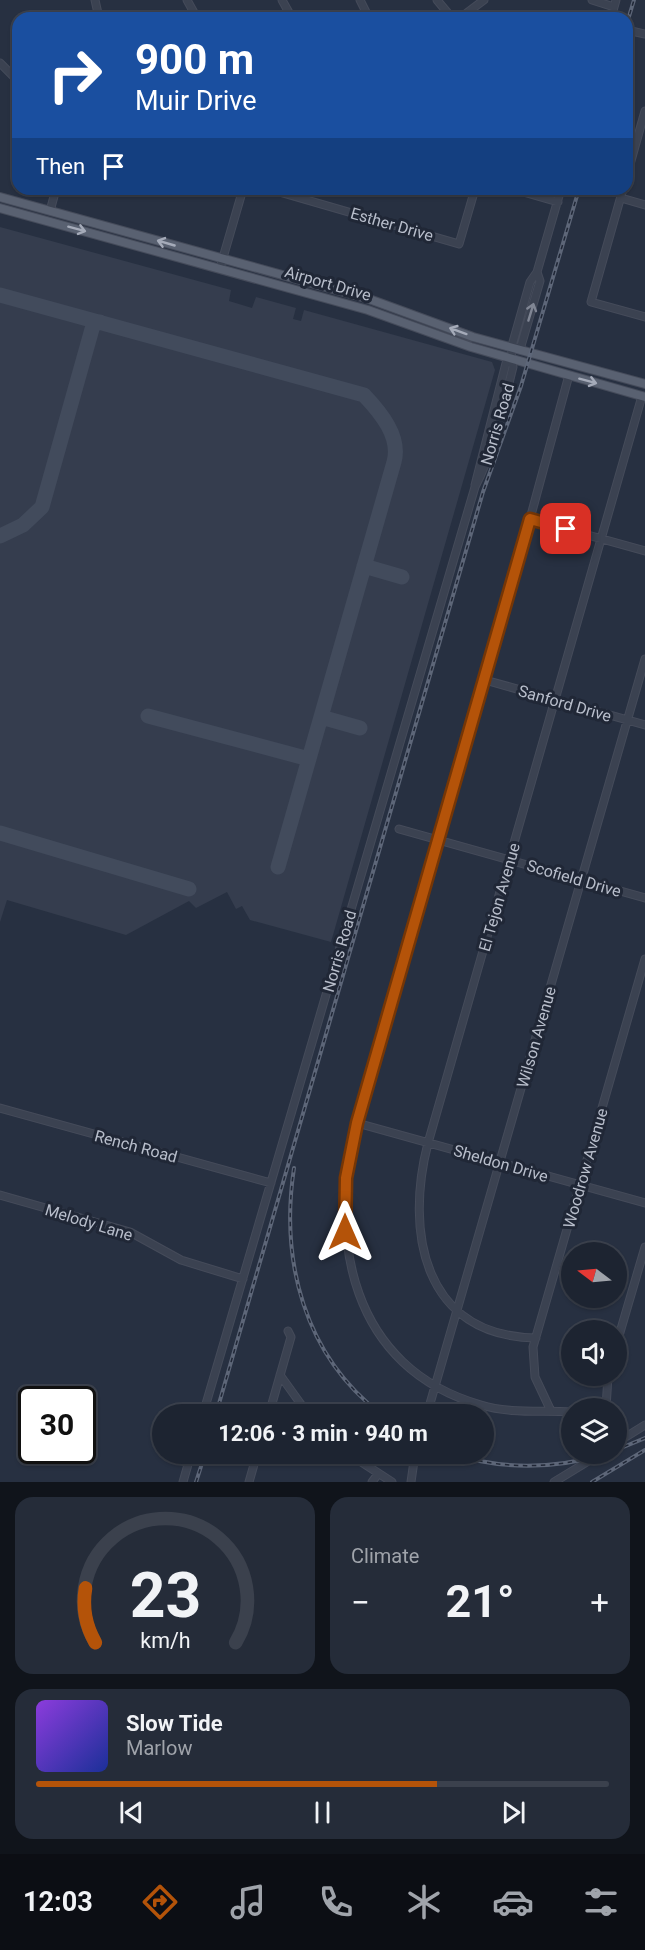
<!DOCTYPE html>
<html lang="en">
<head>
<meta charset="utf-8">
<style>
	:root { --surface:#1d2431; --page:#252c39; --text:#f1f3f6; --muted:#a0a4ab; --line:#3b414d; --accent:#b45309 }
	body { margin:0; font-family:Roboto,sans-serif; background:var(--page); color:var(--text); height:100vh; display:flex; flex-direction:column; font-size:22px; white-space:nowrap }
	* { box-sizing:border-box; margin:0 }
	p { font-size:20px; color:var(--muted) }
	.icon { flex:none; width:33px; height:33px; fill:none; stroke:currentColor; stroke-width:2; stroke-linecap:round; stroke-linejoin:round }
	.map { position:relative; height:1482px; overflow:hidden }
	.side { display:flex; flex-direction:column; gap:15px; padding:15px; background:#10141b; flex:1 }
	.side>* { flex:none }
	.guide { position:absolute; left:12px; top:12px; width:621px; height:183px; border-radius:18px; box-shadow:0 2px 4px #0004,0 0 0 2px var(--line); background:#1a4fa0; color:#fff; overflow:hidden }
	.needle { width:39px; rotate:286deg }
	.controls { position:absolute; left:561px; top:1242px; display:grid; gap:12px }
	.controls a { display:grid; place-items:center; width:66px; height:66px; border-radius:50%; background:var(--surface); box-shadow:0 2px 4px #0004,0 0 0 2px var(--line); font-size:30px }
	.speed { position:absolute; left:18px; top:1386px; display:flex; gap:12px; font-size:30px; font-weight:700; text-align:center }
	.speed>* { display:grid; place-content:center; width:78px; height:78px; border-radius:50%; background:var(--surface); box-shadow:0 2px 4px #0004,0 0 0 2px var(--line); line-height:1 }
	.speed .limit { border:3px solid #111; border-radius:9px; background:#fff; color:#111 }
	.pin { position:absolute; display:grid; place-items:center; width:51px; height:51px; color:#fff; margin:-26px; border-radius:12px; box-shadow:0 3px 9px #0006 }
	.me { position:absolute; width:66px; margin:-33px; rotate:0deg; stroke-linejoin:round; filter:drop-shadow(0 0 4px #0008) }
	.turn { display:flex; align-items:center; gap:21px; height:126px; padding:0 24px; font-size:27px }
	.turn .icon { width:78px; height:78px; stroke-width:2.5 }
	.turn b { display:block; font-size:42px; line-height:51px }
	.then { display:flex; align-items:center; height:57px; padding:0 24px; background:#0003; gap:12px; font-size:22px }
	.big { font-size:45px; font-weight:700; line-height:1.1 }
	.side .card { flex:1; display:flex; flex-direction:column; justify-content:center; gap:9px; min-width:0; padding:0 21px; border-radius:18px; background:var(--page) }
	.side .dial { align-items:center; gap:0 }
	.dial svg { height:156px; overflow:visible; fill:none; stroke:var(--line); stroke-width:7; stroke-linecap:round; text-anchor:middle }
	.dial text { fill:var(--text); stroke:none }
	.song { display:flex; align-items:center; gap:18px }
	.cover { width:72px; height:72px; border-radius:9px; background:linear-gradient(135deg,hsl(270 70% 55%),hsl(230 70% 35%)) }
	.played { height:6px; border-radius:3px; background:linear-gradient(90deg,var(--accent) 70%,var(--line) 70%) }
	.keys { display:flex; justify-content:space-around; direction:ltr }
	.heat { display:flex; justify-content:space-between; align-items:center; font-size:33px; direction:ltr }
	.side .tiles { flex:1; display:grid; gap:15px; grid-template-columns:1fr 1fr }
	.card:last-child { grid-column:span 2 }
	.trip { position:absolute; left:152px; top:1404px; width:342px; height:60px; border-radius:30px; background:var(--surface); box-shadow:0 2px 4px #0004,0 0 0 2px var(--line); font-weight:700; line-height:60px; text-align:center }
	.tabs { display:flex; height:96px; justify-content:space-around; align-items:center; background:#0c0e14; color:var(--muted) }
	.tabs .icon { width:42px; height:42px }
	.tabs .selected { color:var(--accent) }
	.tabs b { font-size:27px; color:var(--text) }
	.map>svg:first-child { display:block }
</style>
</head>
<body>
<div class="map">
<svg width="645" height="1482" viewBox="0 0 645 1482">
	<rect width="100%" height="100%" fill="#273041"/>
	<path fill="#353d4e" d="M0,227L231,290L229,301L252,308L256,297L296,308L293,319L301,321L304,310L492,362L495,370L331,942L250,920L242,906L236,909L227,892L196,908L189,901L126,935L7,900L0,922Z"/>
	<g fill="none" stroke-linecap="round" stroke-linejoin="round">
		<path stroke="#424b5c" stroke-width="15" d="M0,295L364,395C381,413 401,437 394,462L278,867
			M0,536L23,525L42,507L92,329L94,324L100,322
			M364,566L402,577
			M148,716L309,759
			M321,717L360,728
			M0,833L189,889"/>
		<defs>
			<path id="minor" d="M95,0L99,18
				M187,0L197,18
				M282,0L292,18
				M360,0L369,18
				M437,0L452,18
				M592,0L614,7
				M460,18L484,0
				M611,18L616,0
				M627,30L645,34
				M0,63L18,81
				M627,175L645,111
				M269,189L459,244L475,189
				M513,189L558,202
				M623,189L591,302L645,317
				M621,198L645,205
				M50,211L56,189
				M220,268L243,189
				M514,349L521,346L540,281L537,272
				M569,375L508,600L357,1123C327,1239 351,1368 481,1405C511,1414 541,1410 572,1412
				M475,485L506,363L511,359L513,342L530,282L537,272L561,189
				M530,519L645,551
				M485,680L645,725
				M399,829L645,898
				M0,1108L271,1183
				M357,1123L645,1203
				M0,1195L130,1232L181,1260L243,1279
				M536,1338C423,1336 405,1232 428,1143L642,396
				M616,1346L645,1247
				M280,1375L308,1414
				M606,1408L608,1376
				M551,1411L535,1377L533,1347L645,959
				M203,1414L475,487C494,450 503,407 513,367L511,359
				M269,1414L291,1337L288,1331
				M427,1414L645,659
				M616,1443L645,1425
				M349,1454L392,1482
				M183,1482L191,1454
				M249,1482L257,1454
				M372,1482L378,1474
				M411,1482L415,1454
				M554,1482L600,1454"/>
			<path id="major" d="M0,197L369,299L473,337L645,384
				M0,208L368,310L471,347L645,397"/>
		</defs>
		<use href="#minor" stroke="#454b5a" stroke-width="9"/>
		<use href="#major" stroke="#454b5a" stroke-width="10"/>
		<use href="#minor" stroke="#3b4251" stroke-width="7"/>
		<use href="#major" stroke="#596171" stroke-width="8"/>
		<defs>
			<path id="rail" d="M627,23L634,0
				M294,1168C280,1261 304,1355 381,1414
				M216,1414L483,492L521,386L579,189
				M616,1450L645,1438
				M452,1454C503,1470 555,1469 606,1454
				M196,1482L205,1454
				M592,1482L645,1450"/>
		</defs>
		<use href="#rail" stroke="#5d6678" stroke-width="4"/>
		<use href="#rail" stroke="#202736" stroke-width="1.5" stroke-dasharray="4.5" stroke-linecap="butt"/>
	</g>
	<defs><path id="oneway-shaft" d="M-6 0H5M1.5-3L5.5 0L1.5 3" fill="none" stroke-width="1.6" stroke-linecap="round" stroke-linejoin="round" transform="scale(1.5)"/></defs>
	<g stroke="#a5abb9">
		<use href="#oneway-shaft" transform="translate(77 229) rotate(15)"/>
		<use href="#oneway-shaft" transform="translate(166 243) rotate(-164)"/>
		<use href="#oneway-shaft" transform="translate(458 331) rotate(-160)"/>
		<use href="#oneway-shaft" transform="translate(588 381) rotate(15)"/>
	</g>
	<use stroke="#808694" href="#oneway-shaft" transform="translate(531 312) rotate(-73)"/>
	<g fill="none" stroke-linecap="round" stroke-linejoin="round">
		<defs>
			<path id="route" d="M345,1232L346,1178L357,1123L530,519L566,529"/>
		</defs>
		<use href="#route" stroke="#753606" stroke-width="15"/>
		<use href="#route" stroke="#b45309" stroke-width="10"/>
	</g>
	<g text-anchor="middle" stroke-width="6" stroke-linejoin="round" paint-order="stroke">
		<g font-size="16" fill="#b8becb" stroke="#202736">
			<text transform="translate(392 224) rotate(16)" y="6">Esther Drive</text>
			<text transform="translate(328 283) rotate(16)" y="6">Airport Drive</text>
			<text transform="translate(497 424) rotate(-74)" y="6">Norris Road</text>
			<text transform="translate(565 703) rotate(16)" y="6">Sanford Drive</text>
			<text transform="translate(574 878) rotate(16)" y="6">Scofield Drive</text>
			<text transform="translate(499 897) rotate(-74)" y="6">El Tejon Avenue</text>
			<text transform="translate(339 951) rotate(-74)" y="6">Norris Road</text>
			<text transform="translate(536 1037) rotate(-74)" y="6">Wilson Avenue</text>
			<text transform="translate(136 1146) rotate(15)" y="6">Rench Road</text>
			<text transform="translate(501 1163) rotate(16)" y="6">Sheldon Drive</text>
			<text transform="translate(585 1168) rotate(-74)" y="6">Woodrow Avenue</text>
			<text transform="translate(89 1222) rotate(17)" y="6">Melody Lane</text>
		</g>
	</g>
</svg>
<div class="controls">
<a><svg class="needle" viewBox="-14 -14 28 28"><path d="M0-13l5 13h-10z" fill="#e53935"/><path d="M0 13l5-13h-10z" fill="#a0a4ab"/></svg></a>
<a><svg class="icon" aria-label="sound" viewBox="0 0 24 24"><path d="M4 9h4l5-4v14l-5-4H4zM17 9q2 3 0 6"/></svg></a>
<a><svg class="icon" aria-label="layers" viewBox="0 0 24 24"><path d="M12 4l9 5-9 5-9-5zM3 14l9 5 9-5"/></svg></a>
</div>
<div class="speed"><div class="limit">30</div></div>
<div class="pin" style="left:566px;top:529px;background:#d93025"><svg class="icon" aria-label="arrive" viewBox="0 0 24 24"><path d="M6 21V4h12l-3 4 3 4H6"/></svg></div>
<svg class="me" style="left:345px;top:1232px" viewBox="-20 -20 40 40"><path d="M0-17L14 15 0 8-14 15z" fill="#b45309" stroke="#fff" stroke-width="4"/></svg>
<div class="trip">12:06 · 3 min · 940 m</div>
<div class="guide">
<div class="turn"><svg class="icon" aria-label="right" viewBox="0 0 24 24"><path d="M7 20v-9h11M14 6l5 5-5 5"/></svg><div><b>900 m</b>Muir Drive</div></div>
<div class="then">Then<svg class="icon" aria-label="arrive" viewBox="0 0 24 24"><path d="M6 21V4h12l-3 4 3 4H6"/></svg></div>
</div>
</div>
<section class="side">
<div class="tiles">
<div class="card dial"><svg viewBox="0 0 100 80">
<path d="M14 69A42 42 0 1 1 86 69"/>
<path d="M14 69A42 42 0 0 1 9 41" stroke="#b45309"/>
<text x="50" y="56" font-size="32" font-weight="700">23</text>
<text x="50" y="72" font-size="11">km/h</text>
</svg></div>
<div class="card"><p>Climate</p>
<div class="heat"><a>−</a><b class="big">21°</b><a>+</a></div>
</div>
<div class="card">
<div class="song"><i class="cover"></i><div><b>Slow Tide</b><p>Marlow</p></div></div>
<div class="played"></div>
<div class="keys"><svg class="icon" aria-label="previous" viewBox="0 0 24 24"><path d="M18 5L8 12l10 7zM5 5v14"/></svg><svg class="icon" aria-label="pause" viewBox="0 0 24 24"><path d="M8 5v14M16 5v14"/></svg><svg class="icon" aria-label="next" viewBox="0 0 24 24"><path d="M6 5l10 7-10 7zM19 5v14"/></svg></div>
</div>
</div>
</section>
<nav class="tabs">
<b>12:03</b>
<svg class="icon selected" aria-label="directions" viewBox="0 0 24 24"><path d="M12 3l9 9-9 9-9-9zM9 14v-3h6M13 9l2 2-2 2"/></svg>
<svg class="icon" aria-label="music" viewBox="0 0 24 24"><path d="M9 18V5l10-2v13"/><circle cx="6" cy="18" r="3"/><circle cx="16" cy="16" r="3"/></svg>
<svg class="icon" aria-label="phone" viewBox="0 0 24 24"><path d="M5 4h4l2 5-3 2q2 4 5 5l2-3 5 2v4C11 20 4 13 5 4z"/></svg>
<svg class="icon" aria-label="climate" viewBox="0 0 24 24"><path d="M12 3v18M4 7l16 10M4 17L20 7"/></svg>
<svg class="icon" aria-label="car" viewBox="0 0 24 24"><path d="M5 17H2v-5l4-1 3-4h7l3 4 3 1v5h-3M9 17h6M6 11h13"/><circle cx="7" cy="17" r="2"/><circle cx="17" cy="17" r="2"/></svg>
<svg class="icon" aria-label="filters" viewBox="0 0 24 24"><path d="M4 7h16M4 17h16"/><circle cx="9" cy="7" r="2"/><circle cx="15" cy="17" r="2"/></svg>
</nav>
</body>
</html>
